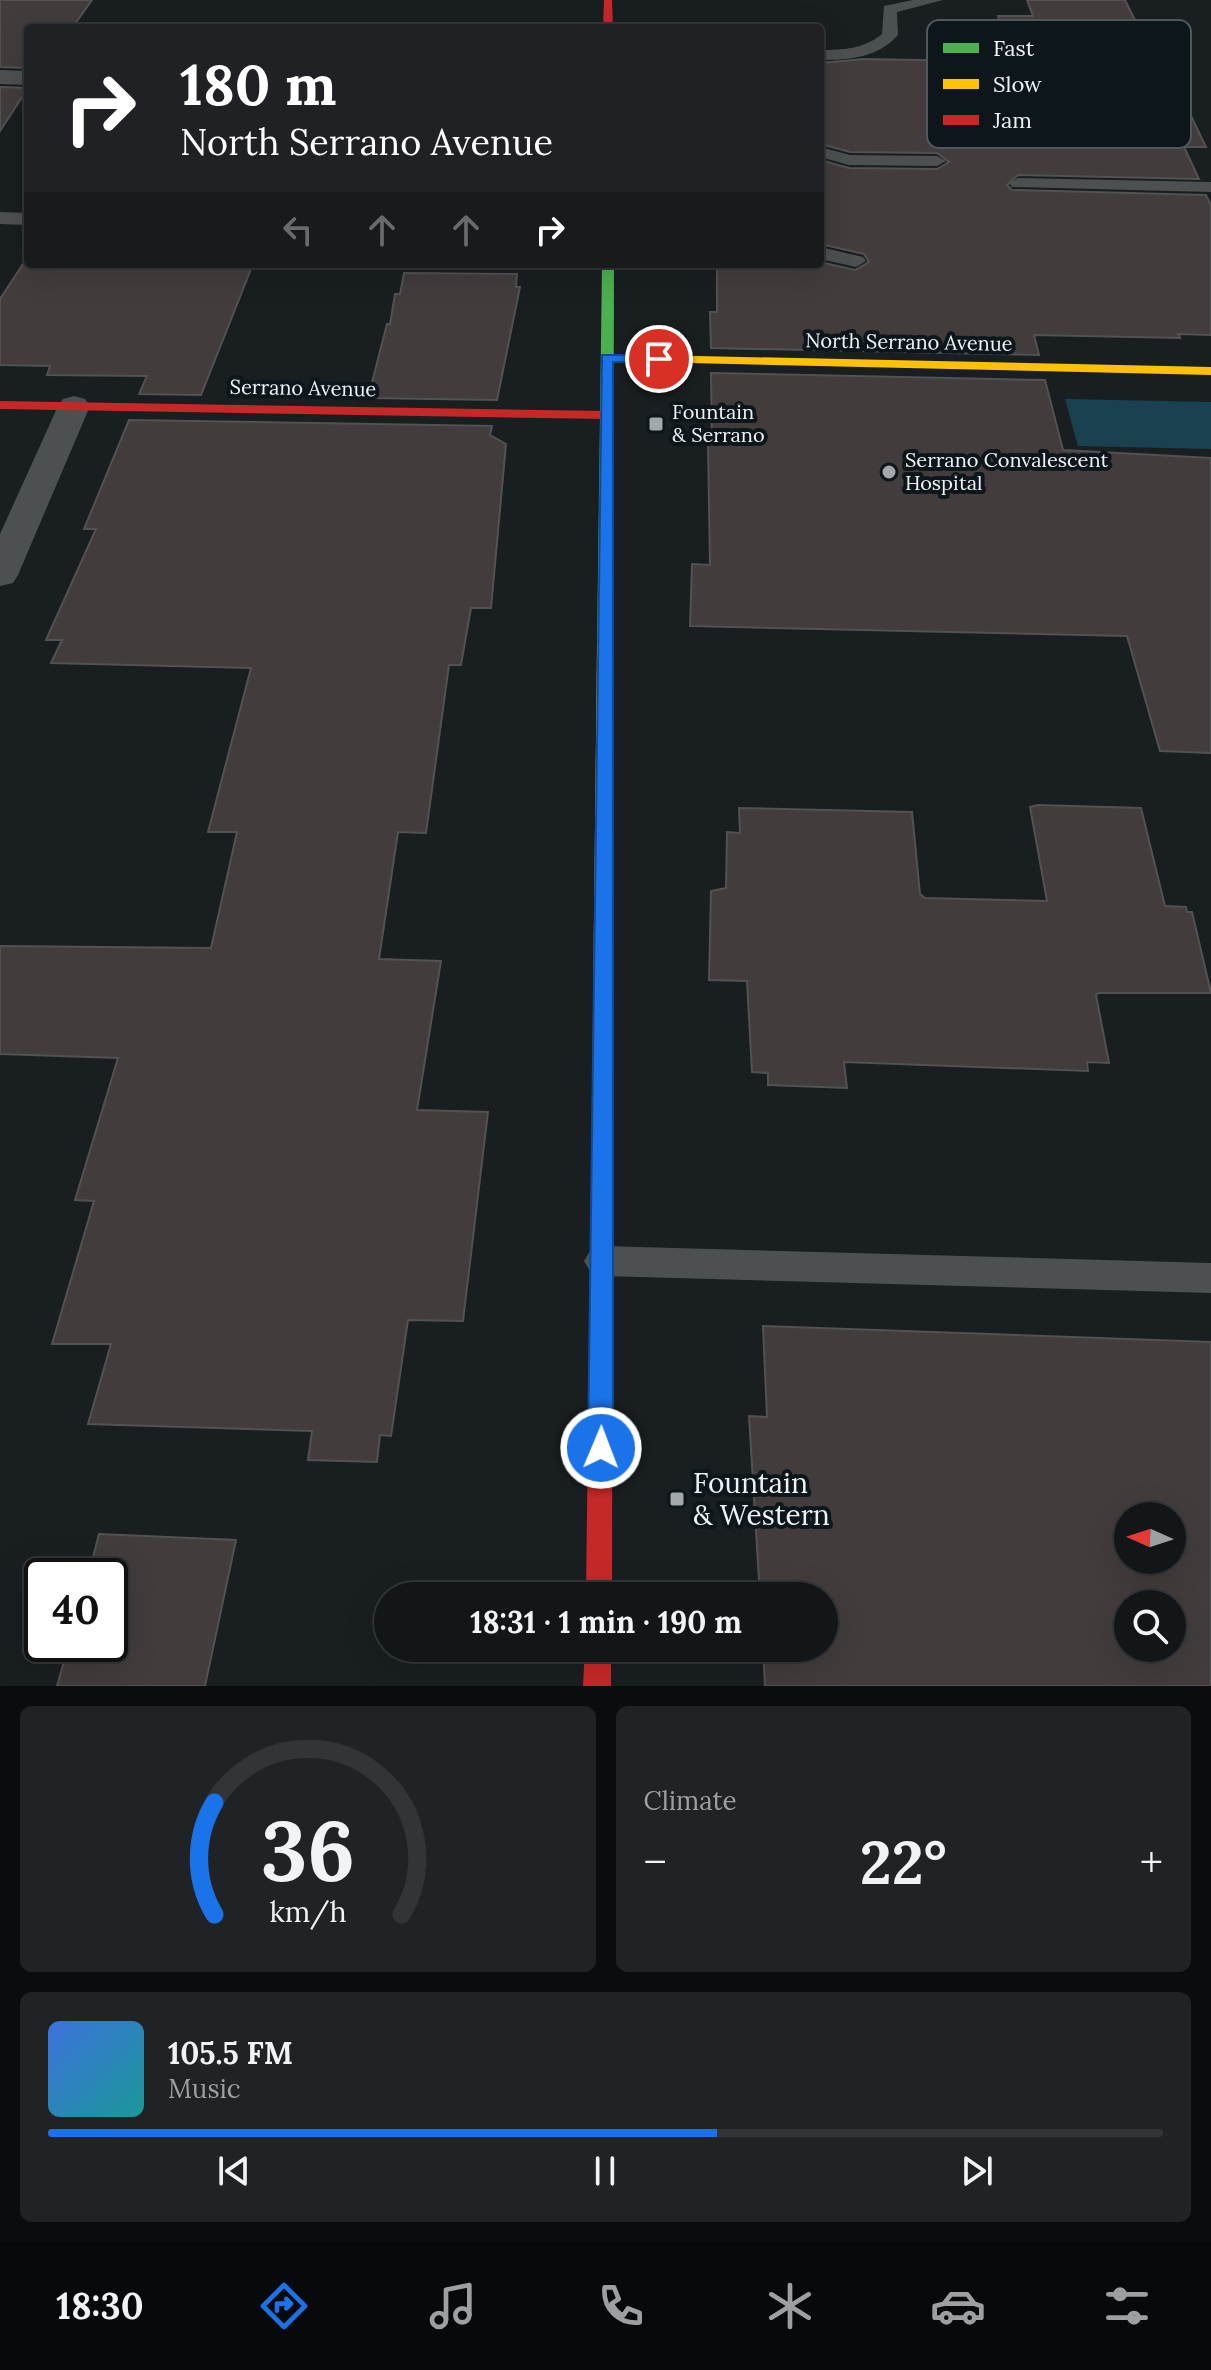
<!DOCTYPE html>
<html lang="en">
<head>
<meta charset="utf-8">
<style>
	:root { --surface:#131618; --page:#202325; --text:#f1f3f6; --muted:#9d9fa2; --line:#323537; --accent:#1a73e8 }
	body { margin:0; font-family:Lora,serif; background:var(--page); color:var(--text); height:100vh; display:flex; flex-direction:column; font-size:30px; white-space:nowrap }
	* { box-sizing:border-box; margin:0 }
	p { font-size:26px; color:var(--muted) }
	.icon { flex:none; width:44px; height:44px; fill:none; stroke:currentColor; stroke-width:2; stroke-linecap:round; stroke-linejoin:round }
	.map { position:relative; height:1686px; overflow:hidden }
	.side { display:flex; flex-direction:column; gap:20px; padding:20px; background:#0a0c0d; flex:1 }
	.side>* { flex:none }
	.top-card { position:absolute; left:24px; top:24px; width:800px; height:244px; border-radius:8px; box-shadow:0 8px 32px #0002,0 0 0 2px var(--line); background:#202124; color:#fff; overflow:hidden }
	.needle { width:52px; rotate:273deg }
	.tools { position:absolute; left:1114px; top:1502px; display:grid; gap:16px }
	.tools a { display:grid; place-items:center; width:72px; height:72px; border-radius:50%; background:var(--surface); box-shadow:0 8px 32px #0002,0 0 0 2px var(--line); font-size:40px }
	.speed { position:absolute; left:24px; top:1558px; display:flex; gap:16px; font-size:40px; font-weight:700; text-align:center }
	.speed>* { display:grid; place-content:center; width:104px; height:104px; border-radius:50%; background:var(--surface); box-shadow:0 8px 32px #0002,0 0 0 2px var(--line); line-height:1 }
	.speed .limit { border:4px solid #111; border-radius:12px; background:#fff; color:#111 }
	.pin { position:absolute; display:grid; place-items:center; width:68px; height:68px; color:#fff; margin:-34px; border:4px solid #fff; border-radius:50%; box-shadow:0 2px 8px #0007 }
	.me { position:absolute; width:88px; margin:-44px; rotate:1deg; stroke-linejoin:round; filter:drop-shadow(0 0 6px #0008) }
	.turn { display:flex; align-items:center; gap:28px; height:168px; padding:0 24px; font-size:36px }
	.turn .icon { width:104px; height:104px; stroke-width:2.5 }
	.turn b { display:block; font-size:56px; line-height:68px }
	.lanes { display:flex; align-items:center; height:76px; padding:0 24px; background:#0003; justify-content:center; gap:40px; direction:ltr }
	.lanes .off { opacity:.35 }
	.big { font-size:60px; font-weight:700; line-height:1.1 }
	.side .card { flex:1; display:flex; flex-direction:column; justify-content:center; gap:12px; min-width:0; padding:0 28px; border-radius:12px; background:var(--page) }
	.side .dial { align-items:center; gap:0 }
	.dial svg { height:208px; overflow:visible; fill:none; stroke:var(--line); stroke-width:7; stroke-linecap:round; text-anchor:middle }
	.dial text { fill:var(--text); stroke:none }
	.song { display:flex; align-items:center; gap:24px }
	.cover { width:96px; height:96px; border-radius:12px; background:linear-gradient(135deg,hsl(220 70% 55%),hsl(180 70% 35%)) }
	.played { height:8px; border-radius:4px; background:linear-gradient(90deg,var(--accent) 60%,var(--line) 60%) }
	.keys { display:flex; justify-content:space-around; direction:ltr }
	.heat { display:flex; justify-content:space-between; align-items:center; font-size:44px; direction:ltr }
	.side .tiles { flex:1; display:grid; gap:20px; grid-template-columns:1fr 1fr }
	.card:last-child { grid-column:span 2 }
	.trip { position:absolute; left:374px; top:1582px; width:464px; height:80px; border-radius:40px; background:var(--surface); box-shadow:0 8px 32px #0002,0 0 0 2px var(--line); font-weight:700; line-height:80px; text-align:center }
	.menu { display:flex; height:128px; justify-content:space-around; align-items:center; background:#08090a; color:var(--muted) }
	.menu .icon { width:56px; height:56px }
	.menu .current { color:var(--accent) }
	.menu b { font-size:36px; color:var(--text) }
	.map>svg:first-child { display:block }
</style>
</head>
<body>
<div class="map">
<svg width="1211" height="1686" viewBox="0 0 1211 1686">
	<rect width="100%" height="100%" fill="#191e20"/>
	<path fill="#1a4150" d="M1065,399L1211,402V449L1078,446Z"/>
	<path fill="#423c3d" stroke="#525252" stroke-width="2" fill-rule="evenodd" d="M0,0H92L72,28H28V68L0,67Z
		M1027,0H1125L1158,66H1163L1175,93H1180L1206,147H1184L1199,179L1018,175L1007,185L1012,190L1206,195L1211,205V335L1178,334L1180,338L1034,335L1039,355L711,348L710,312H717V264L820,262L855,270L869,262L864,254L820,244V160L849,168L937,169L949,162L937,153L850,152L820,144V63L864,59L971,61L960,25L1001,26L998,16H1033Z
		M0,87L28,88L0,131Z
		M23,264H253L201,395L139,394L147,376L47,375L50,366L0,365V299Z
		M404,273L517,274L516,287H520L497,400L368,398L387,324H390L395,294H400Z
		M711,373L1045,380L1063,450L1211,458V753L1160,751L1127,636L690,626L692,564L710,565L708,444H712Z
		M129,420L492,426L490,435L506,444L491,608H471L461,665H449L426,833L398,832L379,959L441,961L417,1110L488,1112L463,1321L408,1320L391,1436L380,1435L377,1462L308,1460L312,1431L88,1424L111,1344H52L94,1201L75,1200L118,1058L0,1054V946L211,948L237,832H208L251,668L51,663L62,640H46L96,529H84Z
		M1038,805L1141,808L1165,906L1186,907L1187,912H1192L1211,993H1099L1096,995L1109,1063L1087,1062L1088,1071L844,1062L847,1088L768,1085V1073L752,1072L747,981L709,980L711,891L726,888L727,832L740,833L739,808L912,812L920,894L925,898L1047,901L1030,807Z
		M763,1326L1211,1342V1686H765L763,1648H824V1596H760L749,1416L767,1417ZM1128,1516H1172V1560H1128ZM1128,1604H1172V1648H1128Z
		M99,1534L236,1540L205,1686H57L69,1644H110V1576H88Z"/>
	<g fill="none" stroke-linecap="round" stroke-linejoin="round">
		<path fill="#4c5051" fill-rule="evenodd" d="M913,0H943L897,12L898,35C878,58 848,60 820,60V50C843,50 864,49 882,34L884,6Z
			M820,147L850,155L937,156L946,161L937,166L849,165L820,157Z
			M1018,178L1211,182V192L1012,187L1009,183Z
			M0,212L28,213V225L0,224Z
			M820,247L863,257L866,261L856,267L820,259Z
			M603,1246L1211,1263V1293L603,1276L590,1271L584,1261L590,1251Z"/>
		<path fill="#4c5051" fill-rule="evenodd" d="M0,70L28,71V85L0,84Z
			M74,396L85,399L90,406L18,575L13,583L0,586V534L58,406L63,399Z"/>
		<path fill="#4caf50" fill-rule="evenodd" d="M602,264H614L613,646L605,651L597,646Z"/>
		<path fill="#ffc107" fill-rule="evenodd" d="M607,354L1211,367V375L602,361L601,358Z
			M605,641L613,646V1008L610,1013H596L593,1008L597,646Z"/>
		<path fill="#c62828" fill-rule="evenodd" d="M604,0H612L613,28H603Z
			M0,401L606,411L613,415L606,419L0,409Z
			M603,1001L610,1003L613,1008L612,1596H586L593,1008L596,1003Z
			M585,1648H611V1686H583Z"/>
	</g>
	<path fill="#1a73e8" stroke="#114b97" stroke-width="2" d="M602,355H659L665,359L659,362H613V1448L610,1455L601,1458L592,1455L588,1448Z"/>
	<g fill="#a3a8ab" stroke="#0d161a" stroke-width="3">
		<rect x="648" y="416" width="16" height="16" rx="4"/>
		<circle cx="889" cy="472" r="8"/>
		<rect x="669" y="1491" width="16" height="16" rx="4"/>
	</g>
	<g text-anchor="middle" stroke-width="8" stroke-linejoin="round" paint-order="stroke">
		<g font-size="20" fill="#edf3f6" stroke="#0d161a">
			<text transform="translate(909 342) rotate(1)" y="7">North Serrano Avenue</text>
			<text transform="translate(303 388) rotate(1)" y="7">Serrano Avenue</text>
		</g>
		<g font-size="20" fill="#edf3f6" stroke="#0d161a" text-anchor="start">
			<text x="672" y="419">Fountain<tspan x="672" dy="23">&amp; Serrano</tspan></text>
			<text x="905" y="467">Serrano Convalescent<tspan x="905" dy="23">Hospital</tspan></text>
		</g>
		<g font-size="28" fill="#edf3f6" stroke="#0d161a" text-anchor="start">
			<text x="693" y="1493">Fountain<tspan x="693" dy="32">&amp; Western</tspan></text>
		</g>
	</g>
	<rect x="927" y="20" width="264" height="128" rx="12" fill="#0d161a" stroke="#50585c" stroke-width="2"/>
	<rect x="943" y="43" width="36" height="10" fill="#4caf50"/>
	<rect x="943" y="79" width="36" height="10" fill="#ffc107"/>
	<rect x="943" y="115" width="36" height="10" fill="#c62828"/>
	<g font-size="22" fill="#edf3f6">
		<text x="993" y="56">Fast</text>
		<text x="993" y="92">Slow</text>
		<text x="993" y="128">Jam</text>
	</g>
</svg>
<div class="tools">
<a><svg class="needle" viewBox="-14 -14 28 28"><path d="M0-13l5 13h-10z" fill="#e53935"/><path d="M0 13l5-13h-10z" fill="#9d9fa2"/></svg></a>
<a><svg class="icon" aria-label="search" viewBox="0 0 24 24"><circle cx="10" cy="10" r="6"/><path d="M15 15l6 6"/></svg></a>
</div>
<div class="speed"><div class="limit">40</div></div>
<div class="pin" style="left:659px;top:359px;background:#d93025"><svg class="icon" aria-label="arrive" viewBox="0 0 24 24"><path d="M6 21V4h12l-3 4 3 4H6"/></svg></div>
<svg class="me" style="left:601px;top:1448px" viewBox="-20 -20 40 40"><circle r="17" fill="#1a73e8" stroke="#fff" stroke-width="3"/><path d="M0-11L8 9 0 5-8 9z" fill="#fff"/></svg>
<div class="trip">18:31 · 1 min · 190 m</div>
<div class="top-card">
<div class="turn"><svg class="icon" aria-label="right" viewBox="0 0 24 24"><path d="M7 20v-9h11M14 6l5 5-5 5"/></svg><div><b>180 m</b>North Serrano Avenue</div></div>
<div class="lanes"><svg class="icon off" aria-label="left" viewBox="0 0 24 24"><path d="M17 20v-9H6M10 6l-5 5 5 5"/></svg><svg class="icon off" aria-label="ahead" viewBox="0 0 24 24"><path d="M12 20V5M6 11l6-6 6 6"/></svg><svg class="icon off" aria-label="ahead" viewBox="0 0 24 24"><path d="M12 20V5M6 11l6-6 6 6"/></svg><svg class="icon" aria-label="right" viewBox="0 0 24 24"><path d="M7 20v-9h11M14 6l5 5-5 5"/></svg></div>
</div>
</div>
<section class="side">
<div class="tiles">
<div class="card dial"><svg viewBox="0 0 100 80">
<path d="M14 69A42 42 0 1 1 86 69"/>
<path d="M14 69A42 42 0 0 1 14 26" stroke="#1a73e8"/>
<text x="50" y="56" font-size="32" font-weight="700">36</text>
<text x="50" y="72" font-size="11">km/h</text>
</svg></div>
<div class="card"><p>Climate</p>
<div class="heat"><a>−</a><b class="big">22°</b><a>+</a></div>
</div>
<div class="card">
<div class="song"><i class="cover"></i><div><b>105.5 FM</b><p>Music</p></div></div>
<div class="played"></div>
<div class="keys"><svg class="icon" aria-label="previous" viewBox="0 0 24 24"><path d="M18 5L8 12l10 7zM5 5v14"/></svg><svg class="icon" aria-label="pause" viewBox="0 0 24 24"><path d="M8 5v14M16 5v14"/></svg><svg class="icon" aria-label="next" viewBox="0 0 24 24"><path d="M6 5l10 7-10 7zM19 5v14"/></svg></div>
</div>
</div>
</section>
<nav class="menu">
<b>18:30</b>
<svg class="icon current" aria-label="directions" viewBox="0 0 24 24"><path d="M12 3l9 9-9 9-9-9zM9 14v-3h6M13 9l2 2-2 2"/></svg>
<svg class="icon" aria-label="music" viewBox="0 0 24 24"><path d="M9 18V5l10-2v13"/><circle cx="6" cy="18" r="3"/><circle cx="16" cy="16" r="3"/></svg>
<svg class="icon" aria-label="phone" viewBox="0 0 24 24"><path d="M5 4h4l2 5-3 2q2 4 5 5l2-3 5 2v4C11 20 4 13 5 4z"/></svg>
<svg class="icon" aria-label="climate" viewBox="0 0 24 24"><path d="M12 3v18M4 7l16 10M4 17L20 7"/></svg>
<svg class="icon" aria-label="car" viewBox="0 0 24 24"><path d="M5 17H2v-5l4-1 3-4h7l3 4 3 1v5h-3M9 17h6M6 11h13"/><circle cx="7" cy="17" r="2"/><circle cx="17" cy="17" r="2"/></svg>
<svg class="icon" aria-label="filters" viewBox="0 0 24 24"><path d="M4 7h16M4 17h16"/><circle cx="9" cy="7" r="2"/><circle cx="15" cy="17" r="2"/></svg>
</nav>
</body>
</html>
